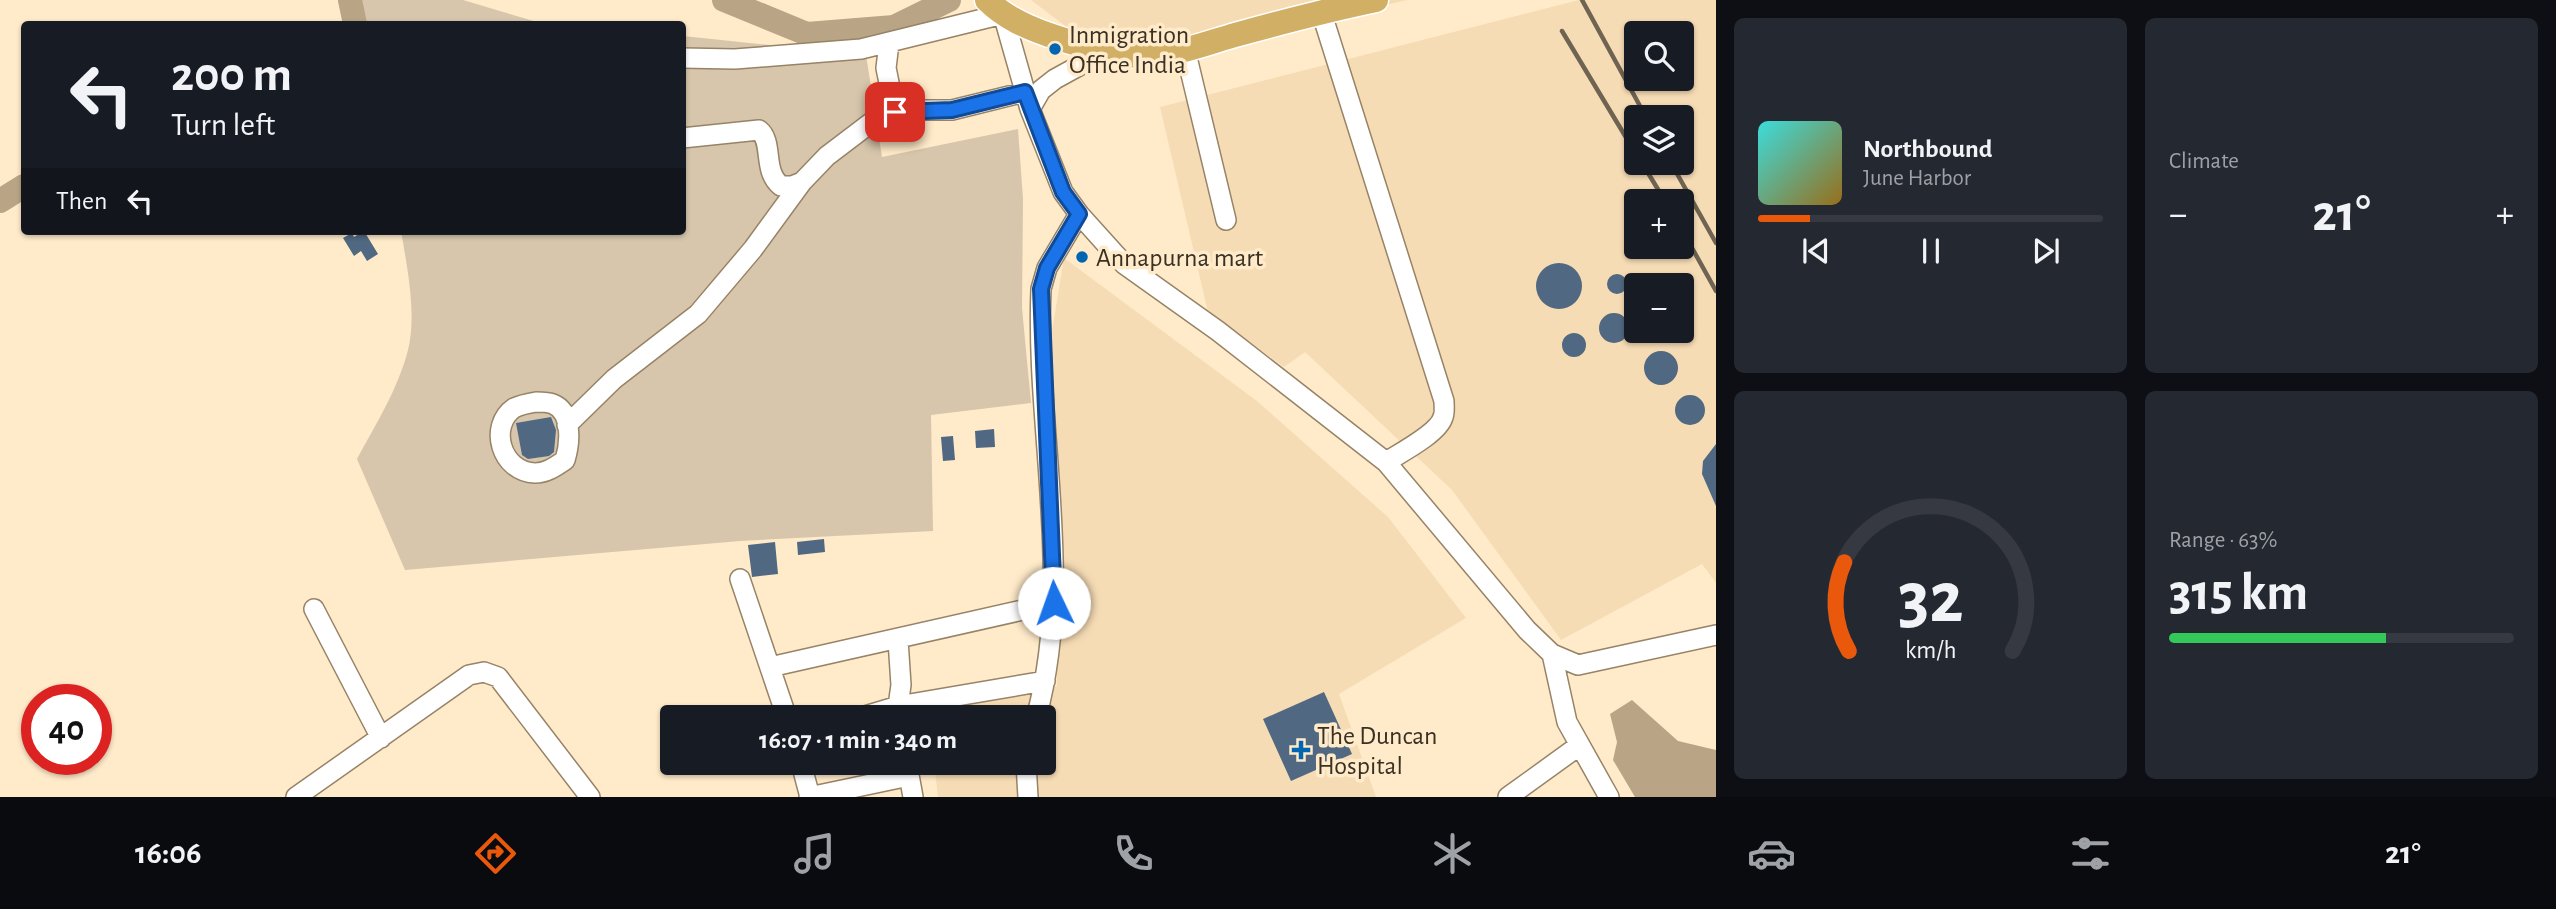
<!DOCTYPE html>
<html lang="en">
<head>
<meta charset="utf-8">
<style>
	:root { --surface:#171b24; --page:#242831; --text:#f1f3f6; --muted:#9ea1a6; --line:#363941; --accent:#ea580c }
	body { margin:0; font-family:"Alegreya Sans",sans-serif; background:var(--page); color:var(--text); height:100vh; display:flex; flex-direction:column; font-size:26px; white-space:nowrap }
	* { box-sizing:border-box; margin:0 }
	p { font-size:23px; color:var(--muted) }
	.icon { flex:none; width:38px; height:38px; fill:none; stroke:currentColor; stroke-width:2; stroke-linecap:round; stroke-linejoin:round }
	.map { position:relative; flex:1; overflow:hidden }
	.side { display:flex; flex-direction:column; gap:18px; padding:18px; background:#0d0f14; width:840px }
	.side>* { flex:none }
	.banner { position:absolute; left:21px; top:21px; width:665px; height:214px; border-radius:7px; box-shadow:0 2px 5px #0004; background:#171b24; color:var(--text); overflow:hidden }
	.fabs { position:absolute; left:1624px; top:21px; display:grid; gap:14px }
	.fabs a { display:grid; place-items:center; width:70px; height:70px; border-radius:7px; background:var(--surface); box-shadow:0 2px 5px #0004; font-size:35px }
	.speed { position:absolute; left:21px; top:684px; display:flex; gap:14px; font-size:35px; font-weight:700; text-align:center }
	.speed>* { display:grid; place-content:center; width:91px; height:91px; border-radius:50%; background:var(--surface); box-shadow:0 2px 5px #0004; line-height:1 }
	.speed .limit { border:10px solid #d22; background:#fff; color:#111 }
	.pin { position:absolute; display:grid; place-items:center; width:60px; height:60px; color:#fff; margin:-30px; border-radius:14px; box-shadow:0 4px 10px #0006 }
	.me { position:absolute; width:77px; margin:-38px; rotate:357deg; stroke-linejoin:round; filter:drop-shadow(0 0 5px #0008) }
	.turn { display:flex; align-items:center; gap:24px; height:147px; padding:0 35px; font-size:32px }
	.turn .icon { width:91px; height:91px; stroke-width:2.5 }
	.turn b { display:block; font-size:49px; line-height:60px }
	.then { display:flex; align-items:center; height:66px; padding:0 35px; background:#0003; gap:14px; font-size:26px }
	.big { font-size:52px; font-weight:700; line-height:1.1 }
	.side .card { flex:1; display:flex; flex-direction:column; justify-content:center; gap:10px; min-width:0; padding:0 24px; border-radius:10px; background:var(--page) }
	.side .dial { align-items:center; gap:0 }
	.dial svg { height:182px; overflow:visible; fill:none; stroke:var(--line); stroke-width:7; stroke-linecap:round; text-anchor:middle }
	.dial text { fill:var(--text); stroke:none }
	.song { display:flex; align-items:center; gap:21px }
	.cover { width:84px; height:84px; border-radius:10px; background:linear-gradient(135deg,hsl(180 70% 55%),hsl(40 70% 35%)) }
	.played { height:7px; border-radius:4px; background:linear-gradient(90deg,var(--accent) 15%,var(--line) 15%) }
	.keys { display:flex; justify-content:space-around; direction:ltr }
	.heat { display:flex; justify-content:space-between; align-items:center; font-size:38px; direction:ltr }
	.charge { height:10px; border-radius:5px; background:linear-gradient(90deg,#34c759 63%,var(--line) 0) }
	.side .tiles { flex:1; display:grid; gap:18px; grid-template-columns:repeat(2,1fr) }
	.trip { position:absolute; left:660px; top:705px; width:396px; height:70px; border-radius:7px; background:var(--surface); box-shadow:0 2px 5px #0004; font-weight:700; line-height:70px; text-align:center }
	.tabs { display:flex; height:112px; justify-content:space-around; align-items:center; background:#090b0e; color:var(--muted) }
	.tabs .icon { width:49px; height:49px }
	.tabs .selected { color:var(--accent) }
	.tabs b { font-size:32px; color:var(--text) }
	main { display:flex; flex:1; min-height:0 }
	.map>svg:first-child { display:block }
</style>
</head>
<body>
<main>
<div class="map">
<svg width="1716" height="797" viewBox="0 0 1716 797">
	<rect width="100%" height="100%" fill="#ffeac9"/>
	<path fill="#f6dcb5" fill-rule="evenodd" d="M1031,0H1407L1159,59L1110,60Z
		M1579,0H1716V583L1702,564L1561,640L1452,490L1305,352L1284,367L1208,312L1160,107ZM1636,33H1682V79H1636ZM1636,117H1682V163H1636ZM1636,201H1682V247H1636ZM1636,285H1682V331H1636Z
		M1064,258L1257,401L1388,517L1466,618L1339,694L1376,797H938L934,763H1043V718L929,717L928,709L1057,686L1050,343Z"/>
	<path fill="#d7c6ac" d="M361,0H463L537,22L562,24H365Z
		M683,36L866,55L882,157L1018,129L1023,199L1022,308L1031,403L931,415L933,531L740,541L405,570L357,459C376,424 398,389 408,350C417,315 407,266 401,231H682Z"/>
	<path fill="#b9a586" d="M1632,700L1678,741L1716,750V797H1635L1613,760L1617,742L1610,714Z"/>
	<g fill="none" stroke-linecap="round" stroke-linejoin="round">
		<path stroke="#b9a586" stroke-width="24" d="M350,0L355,24
			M724,0L807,34L894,27L949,0
			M0,201L24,186"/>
	</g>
	<path fill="#506881" d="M364,231L378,254L367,261L361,251L354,256L343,238L352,233L354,237Z
		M1536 286a23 23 0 1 1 46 0a23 23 0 1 1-46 0Z
		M1607 284a10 10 0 1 1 20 0a10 10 0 1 1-20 0Z
		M1599 328a15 15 0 1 1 30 0a15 15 0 1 1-30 0Z
		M1562 345a12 12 0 1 1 24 0a12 12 0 1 1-24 0Z
		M1644 368a17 17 0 1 1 34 0a17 17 0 1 1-34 0Z
		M1675 410a15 15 0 1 1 30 0a15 15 0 1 1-30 0Z
		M551,417L556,430L554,452L549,456L528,459L522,455L516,423Z
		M994,429L995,447L976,448L975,431Z
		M953,436L955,460L943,461L941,437Z
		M1716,444V506L1702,474L1703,461Z
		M824,539L825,552L798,555L797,542Z
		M775,542L778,574L752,577L748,545Z
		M1324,692L1352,754L1291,781L1263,719Z"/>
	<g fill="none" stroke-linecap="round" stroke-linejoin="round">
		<defs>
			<path id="minor" d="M1321,11L1444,401C1444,406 1445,413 1443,417C1439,433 1400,453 1386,462
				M889,43L886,68L895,112
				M1185,49L1226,220
				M1106,51L1055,79L1041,90L1030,109L1063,192L1079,214L1124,264L1218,331L1386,462L1527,630L1552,654L1578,665L1716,635
				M682,58L735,59L861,49L1003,14L1030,109
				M682,138L759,130C774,142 762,171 781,186H792L802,182L827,156L881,115L918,110H952L1025,92
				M536,402C541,402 548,402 553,404C573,412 570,444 565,460C556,466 547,473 535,473C501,472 488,426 514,408C520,405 530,403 536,402Z
				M567,425L614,379L698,314L753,249L802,182
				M740,579L787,718
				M314,609L381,738
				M898,640L901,685L898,706L900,718
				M1552,654L1567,722L1609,797
				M770,667L1054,603
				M858,718L898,706L1045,681
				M1036,718C1075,578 1035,431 1041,289L1047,268L1079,214
				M801,763L810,797
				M1026,763L1028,797
				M907,764L913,797
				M296,797L469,675L484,672L498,677L590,797
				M809,797L909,776
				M1508,797L1580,745"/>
			<path id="major" d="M987,0C1005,18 1028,28 1052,36C1082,46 1114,56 1146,56C1176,55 1207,43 1235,35C1282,22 1328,10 1376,0"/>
		</defs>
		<use href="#minor" stroke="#978366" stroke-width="22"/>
		<use href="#major" stroke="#fff" stroke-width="27"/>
		<use href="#minor" stroke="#fff" stroke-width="19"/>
		<use href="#major" stroke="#d1b066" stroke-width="24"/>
		<path stroke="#6f6351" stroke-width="4.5" d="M1582,0L1646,117
			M1562,31L1636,154
			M1642,163L1665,201
			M1671,163L1716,243
			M1682,230L1716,291"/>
	</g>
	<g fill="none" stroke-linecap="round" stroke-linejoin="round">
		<defs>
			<path id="route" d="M895,112L952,110L1025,92L1063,192L1079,214L1047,268L1041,289L1054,603"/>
		</defs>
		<use href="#route" stroke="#114b97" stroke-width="18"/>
		<use href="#route" stroke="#1a73e8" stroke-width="12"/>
	</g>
	<g fill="#0066b2" stroke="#ffeac9" stroke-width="2.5">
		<circle cx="1055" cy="49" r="7"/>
		<circle cx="1082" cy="257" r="7"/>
		<path d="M1297.5 739.5h7v7h7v7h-7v7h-7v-7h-7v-7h7z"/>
	</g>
	<g text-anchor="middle" stroke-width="7" stroke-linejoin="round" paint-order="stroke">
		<g font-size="26" fill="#3a3125" stroke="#ffeac9" text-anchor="start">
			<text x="1069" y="43">Inmigration<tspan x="1069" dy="30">Office India</tspan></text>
			<text x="1096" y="266">Annapurna mart</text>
			<text x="1317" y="744">The Duncan<tspan x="1317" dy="30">Hospital</tspan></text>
		</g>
	</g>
</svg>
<div class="fabs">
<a><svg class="icon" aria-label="search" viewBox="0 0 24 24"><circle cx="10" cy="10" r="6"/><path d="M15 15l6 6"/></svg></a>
<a><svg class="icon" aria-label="layers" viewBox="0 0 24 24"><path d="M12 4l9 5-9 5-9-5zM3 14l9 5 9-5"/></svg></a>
<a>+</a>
<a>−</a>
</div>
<div class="speed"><div class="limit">40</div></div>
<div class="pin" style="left:895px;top:112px;background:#d93025"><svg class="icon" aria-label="arrive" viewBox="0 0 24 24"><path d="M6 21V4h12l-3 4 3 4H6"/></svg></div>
<svg class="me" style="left:1054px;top:603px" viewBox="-20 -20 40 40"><circle r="19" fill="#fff"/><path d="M0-13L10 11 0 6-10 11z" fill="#1a73e8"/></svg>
<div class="trip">16:07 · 1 min · 340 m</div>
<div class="banner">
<div class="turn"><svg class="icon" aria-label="left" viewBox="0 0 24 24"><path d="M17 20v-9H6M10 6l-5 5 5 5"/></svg><div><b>200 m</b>Turn left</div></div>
<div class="then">Then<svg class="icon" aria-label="left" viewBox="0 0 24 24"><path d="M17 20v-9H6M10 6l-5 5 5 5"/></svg></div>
</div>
</div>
<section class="side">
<div class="tiles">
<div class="card">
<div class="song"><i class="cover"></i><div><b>Northbound</b><p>June Harbor</p></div></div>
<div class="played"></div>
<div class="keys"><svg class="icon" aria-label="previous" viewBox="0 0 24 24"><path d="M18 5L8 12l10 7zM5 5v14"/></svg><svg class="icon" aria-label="pause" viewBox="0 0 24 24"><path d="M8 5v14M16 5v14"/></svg><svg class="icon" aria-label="next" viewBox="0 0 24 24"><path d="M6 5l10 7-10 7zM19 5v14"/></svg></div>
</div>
<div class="card"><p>Climate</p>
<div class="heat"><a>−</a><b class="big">21°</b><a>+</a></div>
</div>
<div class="card dial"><svg viewBox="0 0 100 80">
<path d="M14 69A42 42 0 1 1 86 69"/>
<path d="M14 69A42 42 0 0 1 12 30" stroke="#ea580c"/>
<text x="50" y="56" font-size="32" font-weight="700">32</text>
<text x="50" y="72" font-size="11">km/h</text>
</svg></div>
<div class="card"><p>Range · 63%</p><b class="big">315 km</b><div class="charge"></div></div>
</div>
</section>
</main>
<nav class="tabs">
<b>16:06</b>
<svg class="icon selected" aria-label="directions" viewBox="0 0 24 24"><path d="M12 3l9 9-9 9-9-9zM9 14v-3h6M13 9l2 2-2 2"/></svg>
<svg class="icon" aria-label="music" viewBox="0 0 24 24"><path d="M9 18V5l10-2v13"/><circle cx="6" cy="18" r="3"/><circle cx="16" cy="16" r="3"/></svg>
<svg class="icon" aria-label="phone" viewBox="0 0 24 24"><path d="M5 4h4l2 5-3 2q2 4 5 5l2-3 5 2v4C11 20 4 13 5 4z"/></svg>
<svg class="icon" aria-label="climate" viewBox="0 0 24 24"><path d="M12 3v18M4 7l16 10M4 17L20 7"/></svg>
<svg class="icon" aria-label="car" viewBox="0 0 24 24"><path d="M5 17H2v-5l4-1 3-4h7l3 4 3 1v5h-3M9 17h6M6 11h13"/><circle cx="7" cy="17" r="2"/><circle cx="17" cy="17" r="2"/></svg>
<svg class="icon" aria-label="filters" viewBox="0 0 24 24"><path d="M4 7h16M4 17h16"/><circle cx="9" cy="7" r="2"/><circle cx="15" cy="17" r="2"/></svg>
<b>21°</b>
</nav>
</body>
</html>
